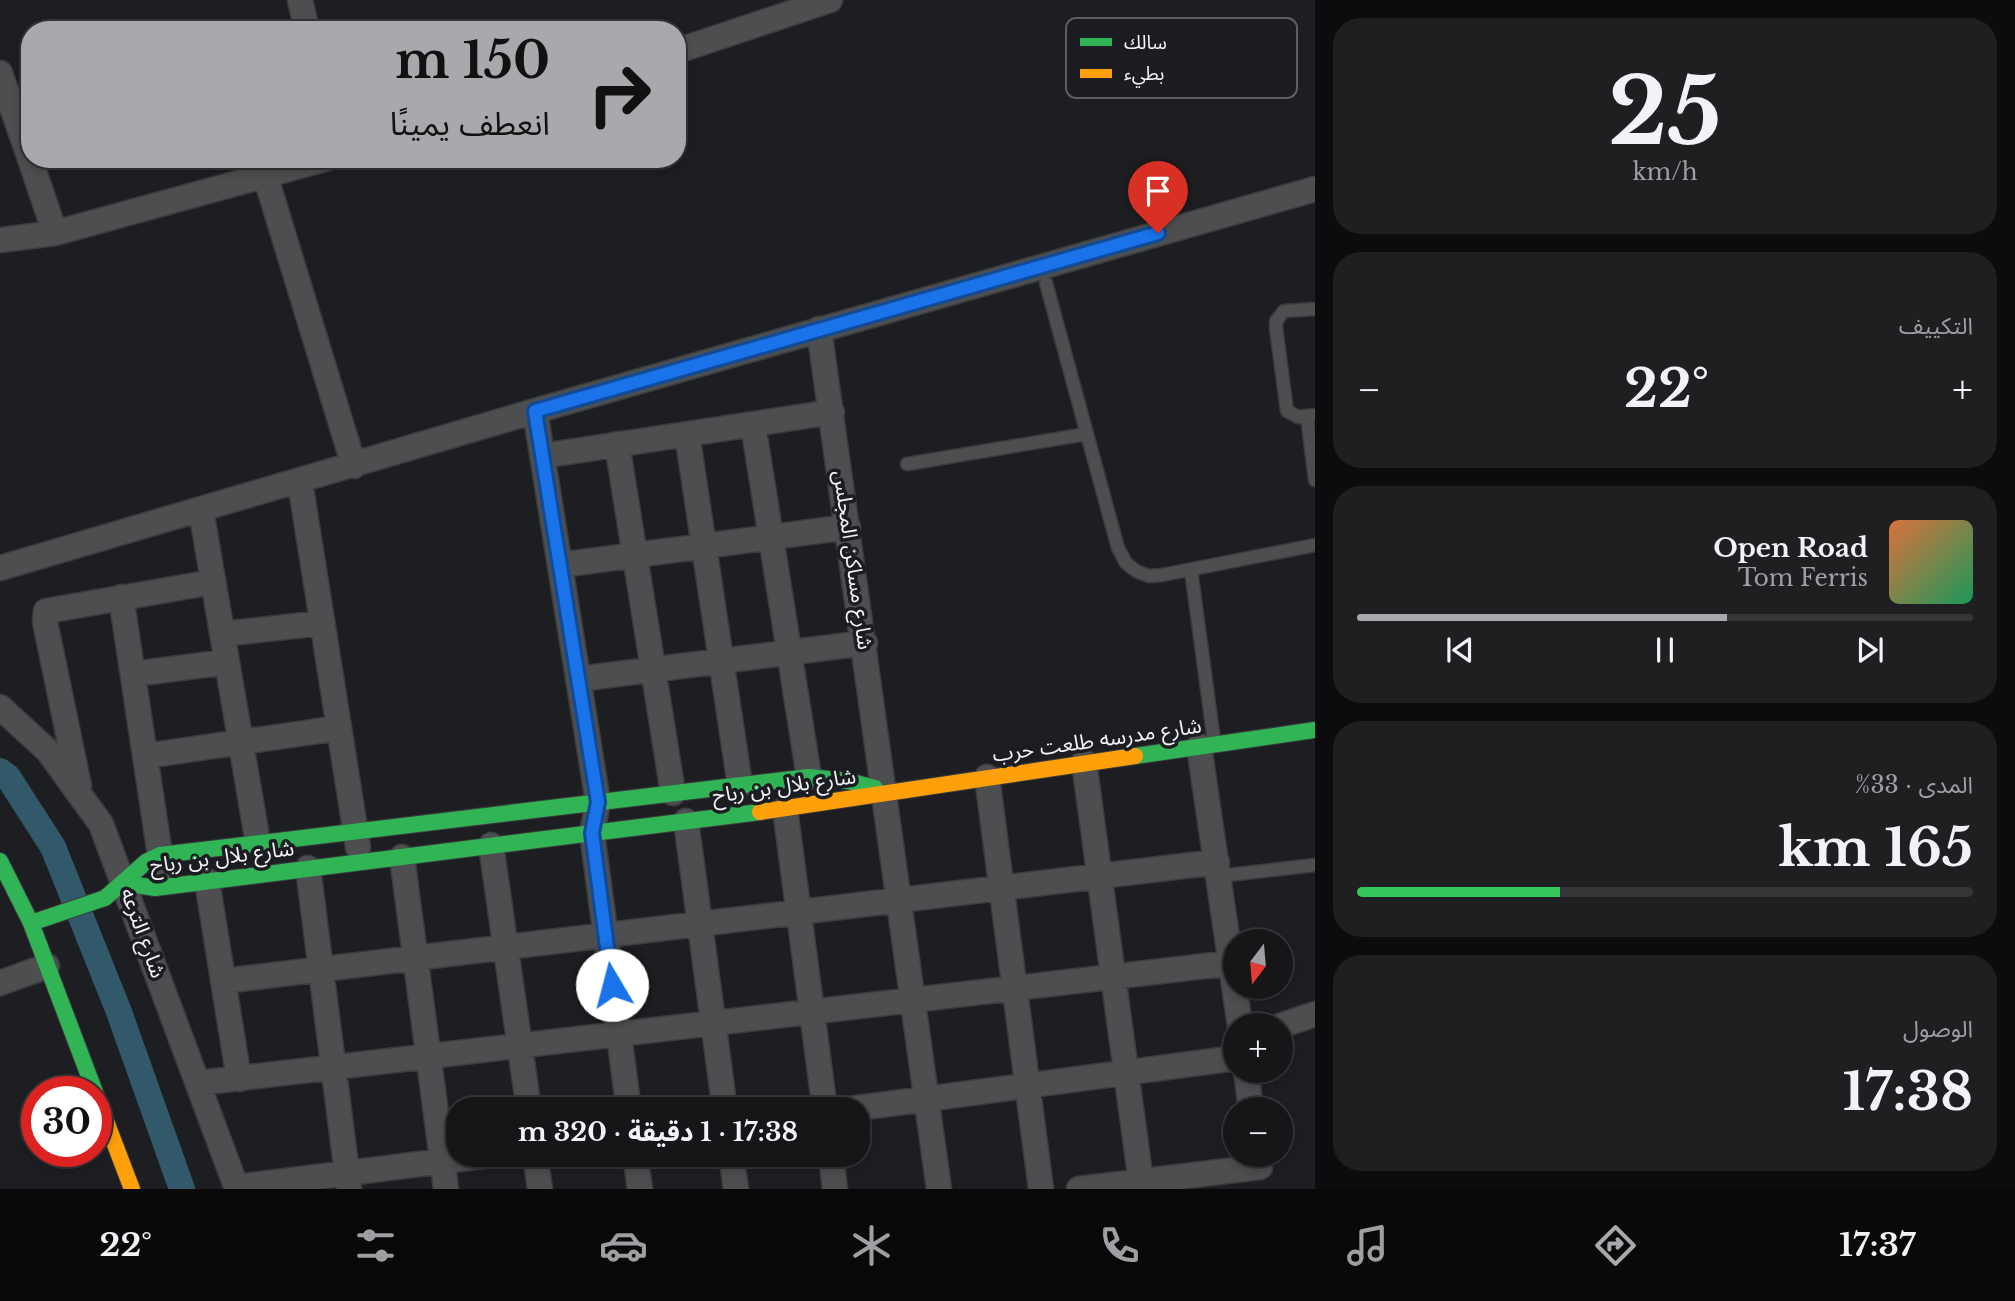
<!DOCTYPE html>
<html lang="ar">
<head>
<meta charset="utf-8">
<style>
	:root { --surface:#161619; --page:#1f1f22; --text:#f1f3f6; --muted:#9e9fa2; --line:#353538; --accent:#a8a9ad }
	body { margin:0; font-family:"Libre Baskerville","Noto Sans Arabic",serif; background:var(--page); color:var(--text); direction:rtl; height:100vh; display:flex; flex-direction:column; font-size:26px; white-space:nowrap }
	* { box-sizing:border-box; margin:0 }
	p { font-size:23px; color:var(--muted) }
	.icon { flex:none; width:38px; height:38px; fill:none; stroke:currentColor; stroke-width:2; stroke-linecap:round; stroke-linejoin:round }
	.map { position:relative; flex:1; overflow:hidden; direction:ltr }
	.sheet { display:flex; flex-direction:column; gap:18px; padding:18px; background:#0c0c0e; width:700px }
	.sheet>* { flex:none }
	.top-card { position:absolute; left:21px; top:21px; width:665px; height:147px; border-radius:28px; box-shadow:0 4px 10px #0003,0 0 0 2px var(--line); direction:rtl; background:#a8a9ad; color:#111; overflow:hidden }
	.needle { width:46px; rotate:196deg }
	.tools { position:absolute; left:1223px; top:929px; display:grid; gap:14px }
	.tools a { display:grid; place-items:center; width:70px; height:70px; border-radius:50%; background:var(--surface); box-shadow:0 4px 10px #0003,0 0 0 2px var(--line); font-size:35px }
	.speed { position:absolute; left:21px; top:1076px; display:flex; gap:14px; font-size:35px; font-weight:700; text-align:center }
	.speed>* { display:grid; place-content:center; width:91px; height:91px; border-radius:50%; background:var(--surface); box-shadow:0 4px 10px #0003,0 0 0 2px var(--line); line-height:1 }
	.speed .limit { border:10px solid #d22; background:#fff; color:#111 }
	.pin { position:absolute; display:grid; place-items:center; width:60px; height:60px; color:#fff; margin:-72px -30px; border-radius:50% 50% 50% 0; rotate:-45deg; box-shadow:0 0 7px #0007 }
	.pin .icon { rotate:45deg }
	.me { position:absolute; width:77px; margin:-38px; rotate:352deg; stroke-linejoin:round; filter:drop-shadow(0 0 5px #0008) }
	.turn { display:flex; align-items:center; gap:24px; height:147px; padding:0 21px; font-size:32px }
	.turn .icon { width:91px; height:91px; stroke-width:2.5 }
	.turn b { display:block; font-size:49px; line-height:60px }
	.big { font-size:52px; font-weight:700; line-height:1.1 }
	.sheet .tile { flex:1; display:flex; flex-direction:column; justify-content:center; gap:10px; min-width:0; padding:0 24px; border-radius:28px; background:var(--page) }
	.sheet .dial { align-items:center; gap:0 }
	.dial b { font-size:91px; line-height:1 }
	.song { display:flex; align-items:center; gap:21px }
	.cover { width:84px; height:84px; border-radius:10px; background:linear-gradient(135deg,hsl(20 70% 55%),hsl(150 70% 35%)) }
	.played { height:7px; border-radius:4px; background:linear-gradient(90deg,var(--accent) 60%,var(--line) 60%) }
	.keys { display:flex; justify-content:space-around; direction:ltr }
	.heat { display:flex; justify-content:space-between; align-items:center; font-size:38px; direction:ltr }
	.charge { height:10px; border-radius:5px; background:linear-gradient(90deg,#34c759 33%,var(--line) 0) }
	.trip { position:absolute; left:446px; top:1097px; width:424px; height:70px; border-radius:28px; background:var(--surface); box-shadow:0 4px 10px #0003,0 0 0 2px var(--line); font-weight:700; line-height:70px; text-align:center; direction:rtl }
	.tabs { display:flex; height:112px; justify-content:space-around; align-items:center; background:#09090a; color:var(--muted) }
	.tabs .icon { width:49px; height:49px }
	.tabs .selected { color:var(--accent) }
	.tabs b { font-size:32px; color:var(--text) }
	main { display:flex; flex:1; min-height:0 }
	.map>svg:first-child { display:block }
</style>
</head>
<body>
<main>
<section class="sheet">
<div class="tile dial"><b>25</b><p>km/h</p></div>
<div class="tile"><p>التكييف</p>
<div class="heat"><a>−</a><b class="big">22°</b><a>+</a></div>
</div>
<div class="tile">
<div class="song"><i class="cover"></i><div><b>Open Road</b><p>Tom Ferris</p></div></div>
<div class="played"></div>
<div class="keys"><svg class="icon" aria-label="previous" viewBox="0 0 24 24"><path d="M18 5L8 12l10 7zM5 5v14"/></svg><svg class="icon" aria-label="pause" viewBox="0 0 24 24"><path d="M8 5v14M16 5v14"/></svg><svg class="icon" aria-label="next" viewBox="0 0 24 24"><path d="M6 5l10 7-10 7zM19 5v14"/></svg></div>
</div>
<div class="tile"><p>المدى · 33%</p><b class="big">165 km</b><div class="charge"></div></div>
<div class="tile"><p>الوصول</p><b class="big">17:38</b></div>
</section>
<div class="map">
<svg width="1315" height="1189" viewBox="0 0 1315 1189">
	<rect width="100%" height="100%" fill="#1d1e21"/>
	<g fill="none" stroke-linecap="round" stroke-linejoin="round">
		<path stroke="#325969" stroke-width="26" d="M0,771L8,777L53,847L119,1012L182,1189"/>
		<defs>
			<path id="lane" d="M1046,283L1118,548L1126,563L1136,571L1149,576L1162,575L1315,545
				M1315,309L1284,311L1276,321V328L1287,411L1298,417L1315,415
				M1307,416L1315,480
				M907,464L1086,434
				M1191,570L1214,741
				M1219,876L1315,865"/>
			<path id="street" d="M300,0L307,30
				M677,51L830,0
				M0,73L30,159
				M30,159L55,233
				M266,178L354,466
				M0,240L55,233L325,159
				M819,329L939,1189
				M535,411L598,802L592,833L629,1110
				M753,424L809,777
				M687,434L740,785
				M617,444L673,793
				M542,456L832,412
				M300,482L358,847
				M201,510L258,843
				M560,565L848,527
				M0,568L535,411L1315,189
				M121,597L162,868
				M222,634L322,623
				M133,674L227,662
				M578,679L865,643
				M0,707L48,751L101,824L237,1189
				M1199,746L1240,1026
				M145,756L339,728
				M1084,762L1142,1189
				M987,777L1041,1189
				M79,786L45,622L46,611L213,582
				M785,809L825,1110
				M686,821L725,1110
				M491,845L529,1110
				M402,857L446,1189
				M308,868L349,1189
				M207,881L239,1079
				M223,981L1217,862
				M0,983L47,966
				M1280,1026L1315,1014
				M1246,1071L1251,1110
				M198,1083L1231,963
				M842,1110L1236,1058
				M535,1155L540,1189
				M635,1155L640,1189
				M731,1155L736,1189
				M831,1155L835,1189
				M237,1187L491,1155
				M1079,1189L1260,1167"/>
			<path id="fast" d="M1135,756L1315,730
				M0,861L31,923L95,1092
				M124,883L155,888L760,812
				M31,923L105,898L146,862L160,855L809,777L848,781L875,788"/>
			<path id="slow" d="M760,812L1135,756
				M96,1095L132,1189"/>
		</defs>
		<use href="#lane" stroke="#3a3b3d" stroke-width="15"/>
		<use href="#street" stroke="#3a3b3d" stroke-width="27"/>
		<use href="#fast" stroke="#3a3b3d" stroke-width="18"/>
		<use href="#slow" stroke="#3a3b3d" stroke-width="18"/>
		<use href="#lane" stroke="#4d4e50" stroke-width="12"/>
		<use href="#street" stroke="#4d4e50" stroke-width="24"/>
		<use href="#fast" stroke="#30b455" stroke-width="16"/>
		<use href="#slow" stroke="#ff9f0a" stroke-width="16"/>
	</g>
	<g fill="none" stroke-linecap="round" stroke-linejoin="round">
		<defs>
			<path id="route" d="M612,985L592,833L598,802L535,411L1158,233"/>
		</defs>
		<use href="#route" stroke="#114b97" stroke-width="18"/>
		<use href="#route" stroke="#1a73e8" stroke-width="12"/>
	</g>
	<g text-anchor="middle" stroke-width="7" stroke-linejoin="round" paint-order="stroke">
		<g font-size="21" fill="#f3f4f8" stroke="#1c1d22">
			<text transform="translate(853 560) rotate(82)" y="7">شارع مساكن المجلس</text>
			<text transform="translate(1097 740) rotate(-8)" y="7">شارع مدرسه طلعت حرب</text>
			<text transform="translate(784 786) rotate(-8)" y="7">شارع بلال بن رباح</text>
			<text transform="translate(222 857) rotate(-7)" y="7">شارع بلال بن رباح</text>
			<text transform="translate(143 933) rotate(70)" y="7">شارع الترعه</text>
		</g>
	</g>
	<rect x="1066" y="18" width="231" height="80" rx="10" fill="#1c1d22" stroke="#5c5e62" stroke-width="2"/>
	<rect x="1080" y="38" width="32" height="8" fill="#30b455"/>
	<rect x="1080" y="69" width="32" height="9" fill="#ff9f0a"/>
	<g font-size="19" fill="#f3f4f8">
		<text x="1124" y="49">سالك</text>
		<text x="1124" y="80">بطيء</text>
	</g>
</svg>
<div class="tools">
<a><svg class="needle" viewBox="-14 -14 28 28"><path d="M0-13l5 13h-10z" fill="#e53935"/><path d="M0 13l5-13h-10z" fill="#9e9fa2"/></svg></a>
<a>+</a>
<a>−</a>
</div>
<div class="speed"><div class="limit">30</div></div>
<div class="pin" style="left:1158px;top:233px;background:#d93025"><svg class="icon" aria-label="arrive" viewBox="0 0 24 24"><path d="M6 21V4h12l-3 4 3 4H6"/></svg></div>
<svg class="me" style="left:612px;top:985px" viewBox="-20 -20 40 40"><circle r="19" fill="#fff"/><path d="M0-13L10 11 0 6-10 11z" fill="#1a73e8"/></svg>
<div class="trip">17:38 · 1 دقيقة · 320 m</div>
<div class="top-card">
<div class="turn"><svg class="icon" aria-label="right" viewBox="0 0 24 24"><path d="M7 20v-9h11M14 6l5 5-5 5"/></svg><div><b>150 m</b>انعطف يمينًا</div></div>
</div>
</div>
</main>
<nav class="tabs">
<b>17:37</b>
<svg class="icon selected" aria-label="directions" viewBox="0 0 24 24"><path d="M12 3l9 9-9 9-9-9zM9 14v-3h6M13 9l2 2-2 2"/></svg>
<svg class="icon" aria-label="music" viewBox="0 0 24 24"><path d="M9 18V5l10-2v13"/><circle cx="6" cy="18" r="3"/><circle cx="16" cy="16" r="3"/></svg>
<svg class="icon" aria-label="phone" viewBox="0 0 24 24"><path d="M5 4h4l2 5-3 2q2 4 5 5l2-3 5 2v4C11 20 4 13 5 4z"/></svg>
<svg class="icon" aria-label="climate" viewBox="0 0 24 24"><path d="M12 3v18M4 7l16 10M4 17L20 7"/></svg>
<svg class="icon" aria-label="car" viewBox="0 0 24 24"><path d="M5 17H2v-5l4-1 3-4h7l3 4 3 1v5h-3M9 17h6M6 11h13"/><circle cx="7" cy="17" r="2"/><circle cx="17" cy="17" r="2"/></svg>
<svg class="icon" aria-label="filters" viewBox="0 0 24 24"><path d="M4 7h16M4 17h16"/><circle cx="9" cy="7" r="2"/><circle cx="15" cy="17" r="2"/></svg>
<b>22°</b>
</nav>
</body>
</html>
